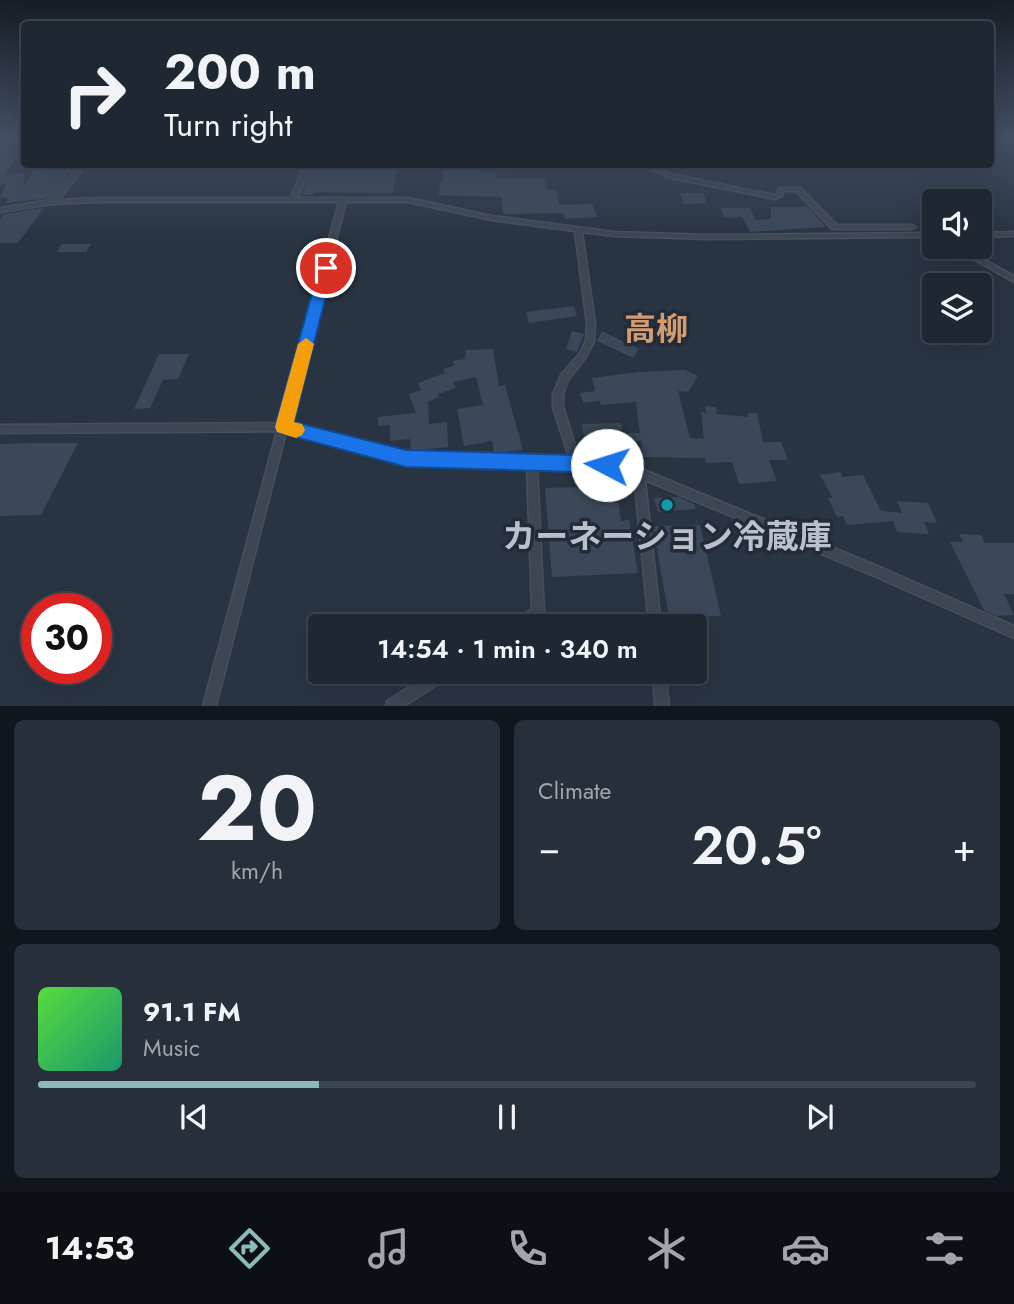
<!DOCTYPE html>
<html lang="en">
<head>
<meta charset="utf-8">
<style>
	:root { --surface:#1f2732; --page:#272f3a; --text:#f1f3f6; --muted:#a1a5ac; --line:#3c444d; --accent:#8bbbb9 }
	body { margin:0; font-family:Jost,"Noto Sans JP",sans-serif; background:var(--page); color:var(--text); height:100vh; display:flex; flex-direction:column; font-size:26px; white-space:nowrap }
	* { box-sizing:border-box; margin:0 }
	p { font-size:23px; color:var(--muted) }
	.icon { flex:none; width:38px; height:38px; fill:none; stroke:currentColor; stroke-width:2; stroke-linecap:round; stroke-linejoin:round }
	.map { position:relative; height:706px; overflow:hidden }
	.side { display:flex; flex-direction:column; gap:14px; padding:14px; background:#11151c; flex:1 }
	.side>* { flex:none }
	.top-card { position:absolute; left:21px; top:21px; width:973px; height:147px; border-radius:7px; box-shadow:0 7px 28px #0002,0 0 0 2px var(--line); background:#1f2732; color:var(--text); overflow:hidden }
	.buttons { position:absolute; left:922px; top:189px; display:grid; gap:14px }
	.buttons a { display:grid; place-items:center; width:70px; height:70px; border-radius:7px; background:var(--surface); box-shadow:0 7px 28px #0002,0 0 0 2px var(--line); font-size:35px }
	.speed { position:absolute; left:21px; top:593px; display:flex; gap:14px; font-size:35px; font-weight:700; text-align:center }
	.speed>* { display:grid; place-content:center; width:91px; height:91px; border-radius:50%; background:var(--surface); box-shadow:0 7px 28px #0002,0 0 0 2px var(--line); line-height:1 }
	.speed .limit { border:10px solid #d22; background:#fff; color:#111 }
	.pin { position:absolute; display:grid; place-items:center; width:60px; height:60px; color:#fff; margin:-30px; border:4px solid #fff; border-radius:50%; box-shadow:0 2px 7px #0007 }
	.me { position:absolute; width:77px; margin:-38px; rotate:275deg; stroke-linejoin:round; filter:drop-shadow(0 0 5px #0008) }
	.turn { display:flex; align-items:center; gap:24px; height:147px; padding:0 28px; font-size:32px }
	.turn .icon { width:91px; height:91px; stroke-width:2.5 }
	.turn b { display:block; font-size:49px; line-height:60px }
	.big { font-size:52px; font-weight:600; line-height:1.1 }
	.side .card { flex:1; display:flex; flex-direction:column; justify-content:center; gap:10px; min-width:0; padding:0 24px; border-radius:10px; background:var(--page) }
	.side .dial { align-items:center; gap:0 }
	.dial b { font-size:91px; line-height:1 }
	.song { display:flex; align-items:center; gap:21px }
	.cover { width:84px; height:84px; border-radius:10px; background:linear-gradient(135deg,hsl(110 70% 55%),hsl(160 70% 35%)) }
	.played { height:7px; border-radius:4px; background:linear-gradient(90deg,var(--accent) 30%,var(--line) 30%) }
	.keys { display:flex; justify-content:space-around; direction:ltr }
	.heat { display:flex; justify-content:space-between; align-items:center; font-size:38px; direction:ltr }
	.side .tiles { flex:1; display:grid; gap:14px; grid-template-columns:1fr 1fr }
	.card:last-child { grid-column:span 2 }
	.trip { position:absolute; left:308px; top:614px; width:399px; height:70px; border-radius:7px; background:var(--surface); box-shadow:0 7px 28px #0002,0 0 0 2px var(--line); font-weight:600; line-height:70px; text-align:center }
	.tab-bar { display:flex; height:112px; justify-content:space-around; align-items:center; background:#0c1014; color:var(--muted) }
	.tab-bar .icon { width:49px; height:49px }
	.tab-bar .selected { color:var(--accent) }
	.tab-bar b { font-size:32px; color:var(--text) }
	.map>svg:first-child { display:block }
</style>
</head>
<body>
<div class="map">
<svg width="1014" height="706" viewBox="0 0 1014 706">
	<rect width="100%" height="100%" fill="#293443"/>
	<path fill="#3b4859" d="M3,138H23L11,155H18L5,175L24,173V184L38,165L76,164L50,198L6,203L9,197L0,198L7,184L0,185V142Z
		M312,164H398L393,193L315,192L312,195H302Z
		M460,164H482L481,172L497,173L496,179L545,178L547,190H557L559,205L592,204L597,217L565,219L563,213L503,214L501,197L439,195L440,182H443V167H459Z
		M944,191H970L979,201H953Z
		M680,193H703L707,203L684,204Z
		M771,207H808L826,227L750,232L742,217L725,218L720,208H750L756,220L771,219Z
		M44,208L18,243H0V219L4,214Z
		M62,244H91L86,252H57Z
		M574,306L577,316L529,323L526,312Z
		M572,331L584,334L577,352L566,349Z
		M602,331L639,349L633,358L597,341Z
		M493,349L499,386L505,385L523,450L494,453L492,441L464,446L457,409L483,405L476,377L453,382L456,388L438,394L439,397L428,402L429,424L447,422L448,447L411,451L410,439L390,441V425L378,426V417L416,413L409,394L421,390L418,383L445,373L443,369L454,366L453,361L465,359L466,350Z
		M159,354H189L178,379L163,380L150,408L134,409Z
		M685,370L698,376L688,392L678,391L690,438L704,439L701,412L706,413L705,406L716,407L717,414L749,417L748,413H757L763,442H781L788,460H769L777,481L739,484L732,462L706,463L705,458L643,457L641,441H625L626,448L586,450L582,424L621,423L623,433H640L636,402L601,405L600,401L583,403L580,393L595,391L592,378L638,372Z
		M33,443H78L41,515L0,516V444Z
		M840,472L843,477L863,475L881,511L902,513L897,501L928,503L937,523L924,522L929,534L897,532L893,521L847,525L843,516L837,517L828,498H833L820,475Z
		M616,486L621,521L629,520L638,573L552,577L545,488Z
		M679,497L694,504L696,509L658,512L654,498Z
		M700,525L721,616L669,617L653,526Z
		M959,534L981,535L985,543H1014V594H1004L1014,615L997,616L984,610L950,542H963Z
		M585,672H611L610,687L584,681Z"/>
	<g fill="none" stroke-linecap="round" stroke-linejoin="round">
		<defs>
			<path id="minor" d="M80,164H87L59,200L101,198H291L304,164H310L298,198H408L492,216L614,232L707,235L934,233V237L707,239L614,236L582,232L595,324L594,341L586,357L568,380L563,394V407L579,458L607,460L639,468L882,568L1014,626V638L874,576L645,480L661,626H649L634,476L607,470L575,467L537,466L544,612C537,625 524,626 510,626L512,622L532,609L527,466L406,464L286,432L216,706H203L277,431L0,433V425L279,423L339,202H101L53,204L0,212V208L51,200ZM346,202H408L492,220L575,231L587,324L586,341L580,353L561,375L553,394V407L569,457L406,454L288,424Z
				M653,164H659L661,169L670,174L774,195L777,194L779,188H800L837,225H912L916,227L912,229H832L796,191H784L782,196L775,199L666,177L656,171Z
				M1014,232V236L980,237V233Z
				M952,247H961L1014,276V282Z
				M433,672H450L449,677L404,706H386L387,701Z
				M653,672H665L669,706H655Z"/>
		</defs>
		<use href="#minor" stroke="#474f5c" stroke-width="3"/>
		<use href="#minor" fill="#3d4653" fill-rule="evenodd"/>
	</g>
	<linearGradient id="sky" x2="0" y2="1"><stop stop-color="#171d25"/><stop offset="0.58" stop-color="#435066"/><stop offset="1" stop-color="#435066" stop-opacity="0"/></linearGradient>
	<rect width="1014" height="237" fill="url(#sky)"/>
	<path fill="#1a73e8" stroke="#114b97" stroke-width="2" d="M326,263L333,268L294,422L406,450L607,456L614,459L616,465L614,471L607,473L406,467L277,432L275,427L319,268Z"/>
	<path fill="#f59e0b" d="M306,338L314,344L294,422L302,424L305,430L302,435L296,438L277,432L275,427L298,344Z"/>
	<circle fill="#0f9aa8" stroke="#222b38" stroke-width="2.5" cx="667" cy="505" r="7"/>
	<g text-anchor="middle" stroke-width="7" stroke-linejoin="round" paint-order="stroke">
		<g font-size="32" font-weight="bold" fill="#d29b70" stroke="#222b38">
			<text x="656" y="340">高柳</text>
		</g>
		<g font-size="33" font-weight="bold" fill="#bbc1cc" stroke="#222b38">
			<text x="667" y="548">カーネーション冷蔵庫</text>
		</g>
	</g>
</svg>
<div class="buttons">
<a><svg class="icon" aria-label="sound" viewBox="0 0 24 24"><path d="M4 9h4l5-4v14l-5-4H4zM17 9q2 3 0 6"/></svg></a>
<a><svg class="icon" aria-label="layers" viewBox="0 0 24 24"><path d="M12 4l9 5-9 5-9-5zM3 14l9 5 9-5"/></svg></a>
</div>
<div class="speed"><div class="limit">30</div></div>
<div class="pin" style="left:326px;top:268px;background:#d93025"><svg class="icon" aria-label="arrive" viewBox="0 0 24 24"><path d="M6 21V4h12l-3 4 3 4H6"/></svg></div>
<svg class="me" style="left:607px;top:465px" viewBox="-20 -20 40 40"><circle r="19" fill="#fff"/><path d="M0-13L10 11 0 6-10 11z" fill="#1a73e8"/></svg>
<div class="trip">14:54 · 1 min · 340 m</div>
<div class="top-card">
<div class="turn"><svg class="icon" aria-label="right" viewBox="0 0 24 24"><path d="M7 20v-9h11M14 6l5 5-5 5"/></svg><div><b>200 m</b>Turn right</div></div>
</div>
</div>
<section class="side">
<div class="tiles">
<div class="card dial"><b>20</b><p>km/h</p></div>
<div class="card"><p>Climate</p>
<div class="heat"><a>−</a><b class="big">20.5°</b><a>+</a></div>
</div>
<div class="card">
<div class="song"><i class="cover"></i><div><b>91.1 FM</b><p>Music</p></div></div>
<div class="played"></div>
<div class="keys"><svg class="icon" aria-label="previous" viewBox="0 0 24 24"><path d="M18 5L8 12l10 7zM5 5v14"/></svg><svg class="icon" aria-label="pause" viewBox="0 0 24 24"><path d="M8 5v14M16 5v14"/></svg><svg class="icon" aria-label="next" viewBox="0 0 24 24"><path d="M6 5l10 7-10 7zM19 5v14"/></svg></div>
</div>
</div>
</section>
<nav class="tab-bar">
<b>14:53</b>
<svg class="icon selected" aria-label="directions" viewBox="0 0 24 24"><path d="M12 3l9 9-9 9-9-9zM9 14v-3h6M13 9l2 2-2 2"/></svg>
<svg class="icon" aria-label="music" viewBox="0 0 24 24"><path d="M9 18V5l10-2v13"/><circle cx="6" cy="18" r="3"/><circle cx="16" cy="16" r="3"/></svg>
<svg class="icon" aria-label="phone" viewBox="0 0 24 24"><path d="M5 4h4l2 5-3 2q2 4 5 5l2-3 5 2v4C11 20 4 13 5 4z"/></svg>
<svg class="icon" aria-label="climate" viewBox="0 0 24 24"><path d="M12 3v18M4 7l16 10M4 17L20 7"/></svg>
<svg class="icon" aria-label="car" viewBox="0 0 24 24"><path d="M5 17H2v-5l4-1 3-4h7l3 4 3 1v5h-3M9 17h6M6 11h13"/><circle cx="7" cy="17" r="2"/><circle cx="17" cy="17" r="2"/></svg>
<svg class="icon" aria-label="filters" viewBox="0 0 24 24"><path d="M4 7h16M4 17h16"/><circle cx="9" cy="7" r="2"/><circle cx="15" cy="17" r="2"/></svg>
</nav>
</body>
</html>
